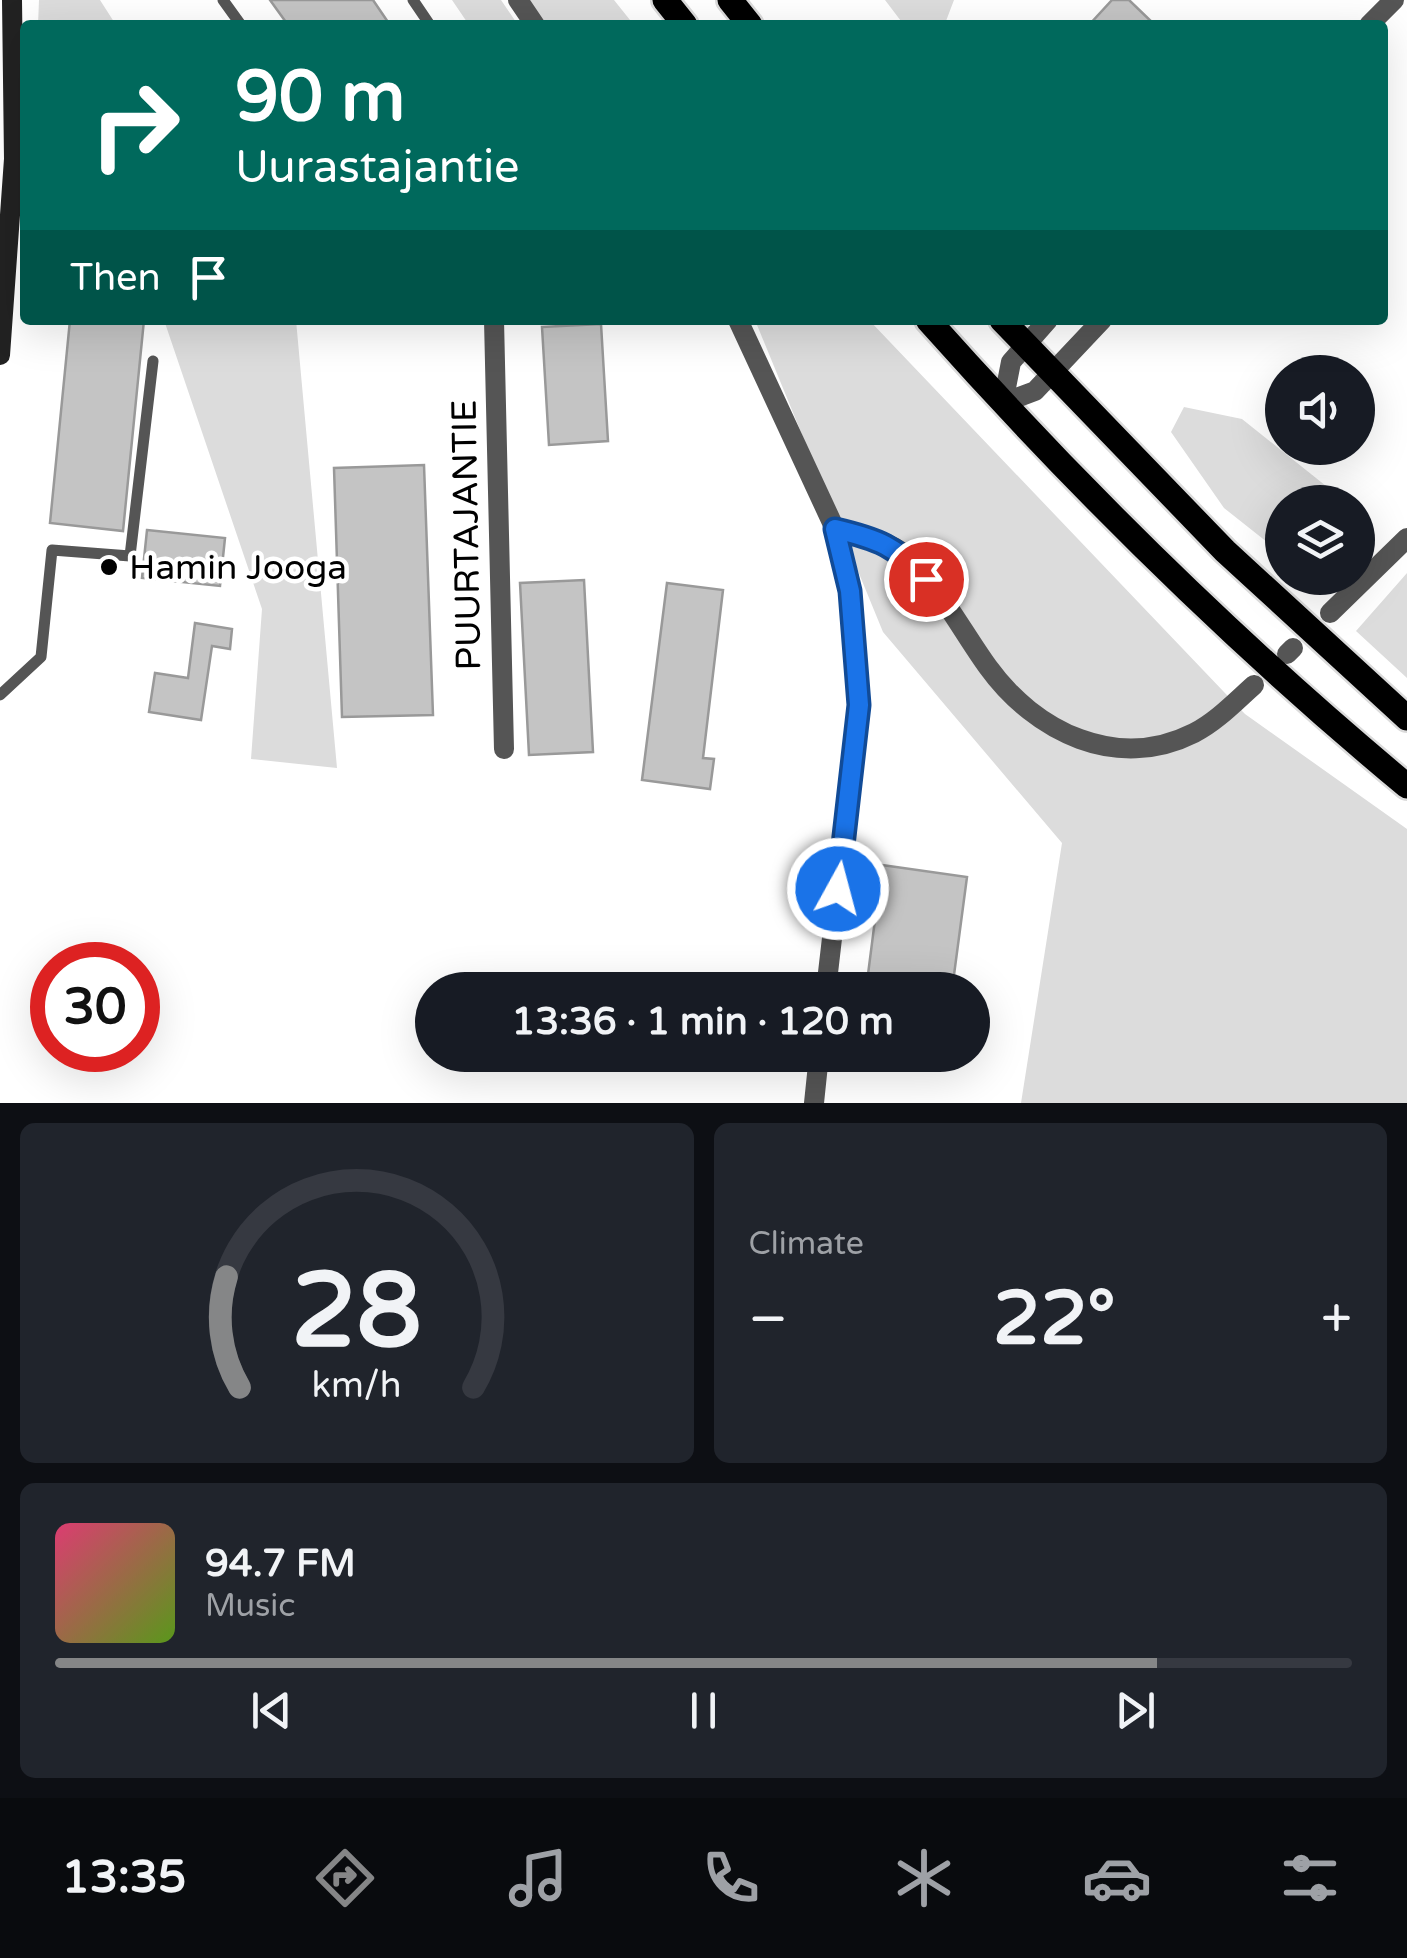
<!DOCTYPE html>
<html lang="en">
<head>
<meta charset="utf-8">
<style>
	:root { --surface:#171b24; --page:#20242c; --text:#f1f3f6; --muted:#9ea1a6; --line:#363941; --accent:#858687 }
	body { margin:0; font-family:"Varela Round",sans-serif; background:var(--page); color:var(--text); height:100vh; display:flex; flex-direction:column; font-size:38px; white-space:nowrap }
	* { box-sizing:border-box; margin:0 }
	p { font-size:32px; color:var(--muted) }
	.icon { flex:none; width:55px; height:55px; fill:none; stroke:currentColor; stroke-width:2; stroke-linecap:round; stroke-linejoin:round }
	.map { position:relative; height:1103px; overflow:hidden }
	.panel { display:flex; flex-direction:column; gap:20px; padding:20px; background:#0d0f14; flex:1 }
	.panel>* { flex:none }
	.hud { position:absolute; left:20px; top:20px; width:1368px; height:305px; border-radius:10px; box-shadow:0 10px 40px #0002; background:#00695c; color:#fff; overflow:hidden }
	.controls { position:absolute; left:1265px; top:355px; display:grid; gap:20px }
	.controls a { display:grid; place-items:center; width:110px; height:110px; border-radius:50%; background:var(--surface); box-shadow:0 10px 40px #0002; font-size:50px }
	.speed { position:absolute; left:30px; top:942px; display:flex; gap:20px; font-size:50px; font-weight:700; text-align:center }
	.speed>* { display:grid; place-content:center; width:130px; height:130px; border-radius:50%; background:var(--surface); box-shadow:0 10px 40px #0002; line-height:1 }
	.speed .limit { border:15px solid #d22; background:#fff; color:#111 }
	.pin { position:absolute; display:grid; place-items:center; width:85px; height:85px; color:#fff; margin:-42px; border:5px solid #fff; border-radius:50%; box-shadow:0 2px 10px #0007 }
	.me { position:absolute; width:110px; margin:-55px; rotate:7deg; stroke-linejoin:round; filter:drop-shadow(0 0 8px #0008) }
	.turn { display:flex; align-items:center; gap:35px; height:210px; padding:0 50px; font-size:45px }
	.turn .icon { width:130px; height:130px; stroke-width:2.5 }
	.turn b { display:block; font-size:70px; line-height:85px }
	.then { display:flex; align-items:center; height:95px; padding:0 50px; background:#0003; gap:20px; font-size:38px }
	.big { font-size:75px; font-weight:700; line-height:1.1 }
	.panel .card { flex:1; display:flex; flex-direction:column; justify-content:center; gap:15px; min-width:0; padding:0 35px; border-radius:15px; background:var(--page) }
	.panel .dial { align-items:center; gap:0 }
	.dial svg { height:260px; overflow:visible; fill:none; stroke:var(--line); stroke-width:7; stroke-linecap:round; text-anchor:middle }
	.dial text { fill:var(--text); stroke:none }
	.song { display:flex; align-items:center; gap:30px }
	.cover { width:120px; height:120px; border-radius:15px; background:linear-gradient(135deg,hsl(340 70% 55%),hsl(90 70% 35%)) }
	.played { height:10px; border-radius:5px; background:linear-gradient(90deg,var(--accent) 85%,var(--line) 85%) }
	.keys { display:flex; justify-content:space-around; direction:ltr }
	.heat { display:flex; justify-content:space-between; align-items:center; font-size:55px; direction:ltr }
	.panel .tiles { flex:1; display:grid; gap:20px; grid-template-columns:1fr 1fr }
	.card:last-child { grid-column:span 2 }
	.trip { position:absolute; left:415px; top:972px; width:575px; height:100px; border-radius:50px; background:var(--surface); box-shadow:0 10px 40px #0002; font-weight:700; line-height:100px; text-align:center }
	.menu { display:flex; height:160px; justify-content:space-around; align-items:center; background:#090b0e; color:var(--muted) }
	.menu .icon { width:70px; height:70px }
	.menu .active { color:var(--accent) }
	.menu b { font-size:45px; color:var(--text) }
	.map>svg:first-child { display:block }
</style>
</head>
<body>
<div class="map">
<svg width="1407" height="1103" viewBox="0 0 1407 1103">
	<rect width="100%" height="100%" fill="#fff"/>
	<path fill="#dcdcdc" d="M39,0H100L116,25H38Z
		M452,0H501L518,25H469Z
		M524,0H614L634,25H542Z
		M885,0H954L946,21L935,25H904Z
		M164,320H296L337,768L251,759L262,609Z
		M755,320H869L1245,714L1407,829V1103H1021L1062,843L883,632Z
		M1184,407L1242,419L1346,502H1282V554L1224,508L1171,432Z
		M1407,573V678L1356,631Z"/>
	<path fill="#c4c4c4" stroke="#999" stroke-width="2.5" d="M270,0H373L390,25H288Z
		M1112,0H1129L1155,25H1089Z
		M70,320H144L123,531L50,523Z
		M601,324L608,441L549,445L542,327Z
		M424,465L433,715L342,717L334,468Z
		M147,530L225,538L220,586L142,578Z
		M584,580L593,752L529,755L520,583Z
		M667,583L723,590L703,758L714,759L710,789L642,780Z
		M195,623L232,629L230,649L212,646L201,720L149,712L155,673L188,678Z
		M882,865L967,877L952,990H866Z"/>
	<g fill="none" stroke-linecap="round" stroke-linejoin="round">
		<defs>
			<path id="primary" d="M665,0L685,25
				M730,0L750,25
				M928,320C1076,486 1235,643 1407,786
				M1002,320L1225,551L1407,718"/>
		</defs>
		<use href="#primary" stroke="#dbdbdb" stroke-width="30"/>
		<path stroke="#555" stroke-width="11" d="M223,0L241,25
			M413,0L430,25
			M0,695L41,657L52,550L130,556L153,361"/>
		<path stroke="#555" stroke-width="20" d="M518,0L535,25
			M1369,25L1394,0
			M494,320L504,749
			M738,320L835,529L850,591L859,705L826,990
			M1048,320L1011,362L1003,403L1035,391L1102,320
			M835,529C857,534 881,538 900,551C933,575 963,633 988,667C1035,732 1117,772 1194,733C1216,722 1235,702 1254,685
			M1330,613L1407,538
			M1287,654L1293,648
			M814,1103L819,1055"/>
		<path stroke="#222" stroke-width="20" d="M0,355L14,159L12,0"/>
		<use href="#primary" stroke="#000" stroke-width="25"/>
	</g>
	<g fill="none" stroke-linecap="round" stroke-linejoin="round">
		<defs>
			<path id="route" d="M838,889L859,705L850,591L835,529C878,539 896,546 926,579"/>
		</defs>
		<use href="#route" stroke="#114b97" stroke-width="25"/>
		<use href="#route" stroke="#1a73e8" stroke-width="18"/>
	</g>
	<circle fill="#000" stroke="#fff" stroke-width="4" cx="109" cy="567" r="10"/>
	<g text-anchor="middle" stroke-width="9" stroke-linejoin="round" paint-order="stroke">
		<g font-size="35" fill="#000" stroke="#fff">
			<text transform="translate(466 535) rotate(-91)" y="12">PUURTAJANTIE</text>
		</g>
		<g font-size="35" fill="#000" stroke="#fff" text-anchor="start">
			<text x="129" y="579">Hamin Jooga</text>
		</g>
	</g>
</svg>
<div class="controls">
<a><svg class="icon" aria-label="sound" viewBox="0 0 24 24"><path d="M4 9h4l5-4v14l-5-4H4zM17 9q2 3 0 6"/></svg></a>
<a><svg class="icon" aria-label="layers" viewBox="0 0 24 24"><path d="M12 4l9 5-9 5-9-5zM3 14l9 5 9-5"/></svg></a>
</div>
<div class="speed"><div class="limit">30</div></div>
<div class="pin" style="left:926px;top:579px;background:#d93025"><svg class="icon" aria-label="arrive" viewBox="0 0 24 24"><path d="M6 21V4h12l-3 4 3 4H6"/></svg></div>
<svg class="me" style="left:838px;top:889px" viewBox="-20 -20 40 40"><circle r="17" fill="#1a73e8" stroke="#fff" stroke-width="3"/><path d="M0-11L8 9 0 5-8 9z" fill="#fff"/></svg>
<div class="trip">13:36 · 1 min · 120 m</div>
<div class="hud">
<div class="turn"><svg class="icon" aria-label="right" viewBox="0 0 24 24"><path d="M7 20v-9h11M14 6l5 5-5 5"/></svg><div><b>90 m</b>Uurastajantie</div></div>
<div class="then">Then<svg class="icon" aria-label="arrive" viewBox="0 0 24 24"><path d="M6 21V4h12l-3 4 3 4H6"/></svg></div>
</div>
</div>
<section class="panel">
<div class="tiles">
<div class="card dial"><svg viewBox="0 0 100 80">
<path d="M14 69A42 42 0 1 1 86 69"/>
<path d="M14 69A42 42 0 0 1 10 35" stroke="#858687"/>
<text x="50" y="56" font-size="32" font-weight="700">28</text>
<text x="50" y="72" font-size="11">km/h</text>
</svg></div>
<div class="card"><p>Climate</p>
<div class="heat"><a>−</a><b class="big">22°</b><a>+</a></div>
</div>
<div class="card">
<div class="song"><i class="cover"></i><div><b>94.7 FM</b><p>Music</p></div></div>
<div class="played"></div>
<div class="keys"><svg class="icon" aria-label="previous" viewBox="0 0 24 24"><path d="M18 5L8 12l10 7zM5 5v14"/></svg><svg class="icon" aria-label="pause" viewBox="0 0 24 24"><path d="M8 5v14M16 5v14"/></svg><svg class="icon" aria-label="next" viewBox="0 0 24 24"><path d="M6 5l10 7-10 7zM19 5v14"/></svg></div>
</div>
</div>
</section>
<nav class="menu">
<b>13:35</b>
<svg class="icon active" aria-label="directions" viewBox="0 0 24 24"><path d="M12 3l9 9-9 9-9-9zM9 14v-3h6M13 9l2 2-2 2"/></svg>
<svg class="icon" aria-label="music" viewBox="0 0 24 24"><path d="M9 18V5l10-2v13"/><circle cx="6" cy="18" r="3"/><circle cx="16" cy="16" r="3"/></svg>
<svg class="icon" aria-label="phone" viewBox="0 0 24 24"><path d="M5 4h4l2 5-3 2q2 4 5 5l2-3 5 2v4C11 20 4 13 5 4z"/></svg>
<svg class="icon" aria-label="climate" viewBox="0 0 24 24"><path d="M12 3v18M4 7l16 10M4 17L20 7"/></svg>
<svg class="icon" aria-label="car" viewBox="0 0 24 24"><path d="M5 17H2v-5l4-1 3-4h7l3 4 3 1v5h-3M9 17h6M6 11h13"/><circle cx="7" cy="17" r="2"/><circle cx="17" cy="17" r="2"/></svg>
<svg class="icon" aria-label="filters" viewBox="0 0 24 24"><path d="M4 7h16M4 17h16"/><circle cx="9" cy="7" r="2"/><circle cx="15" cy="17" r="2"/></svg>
</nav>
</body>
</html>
